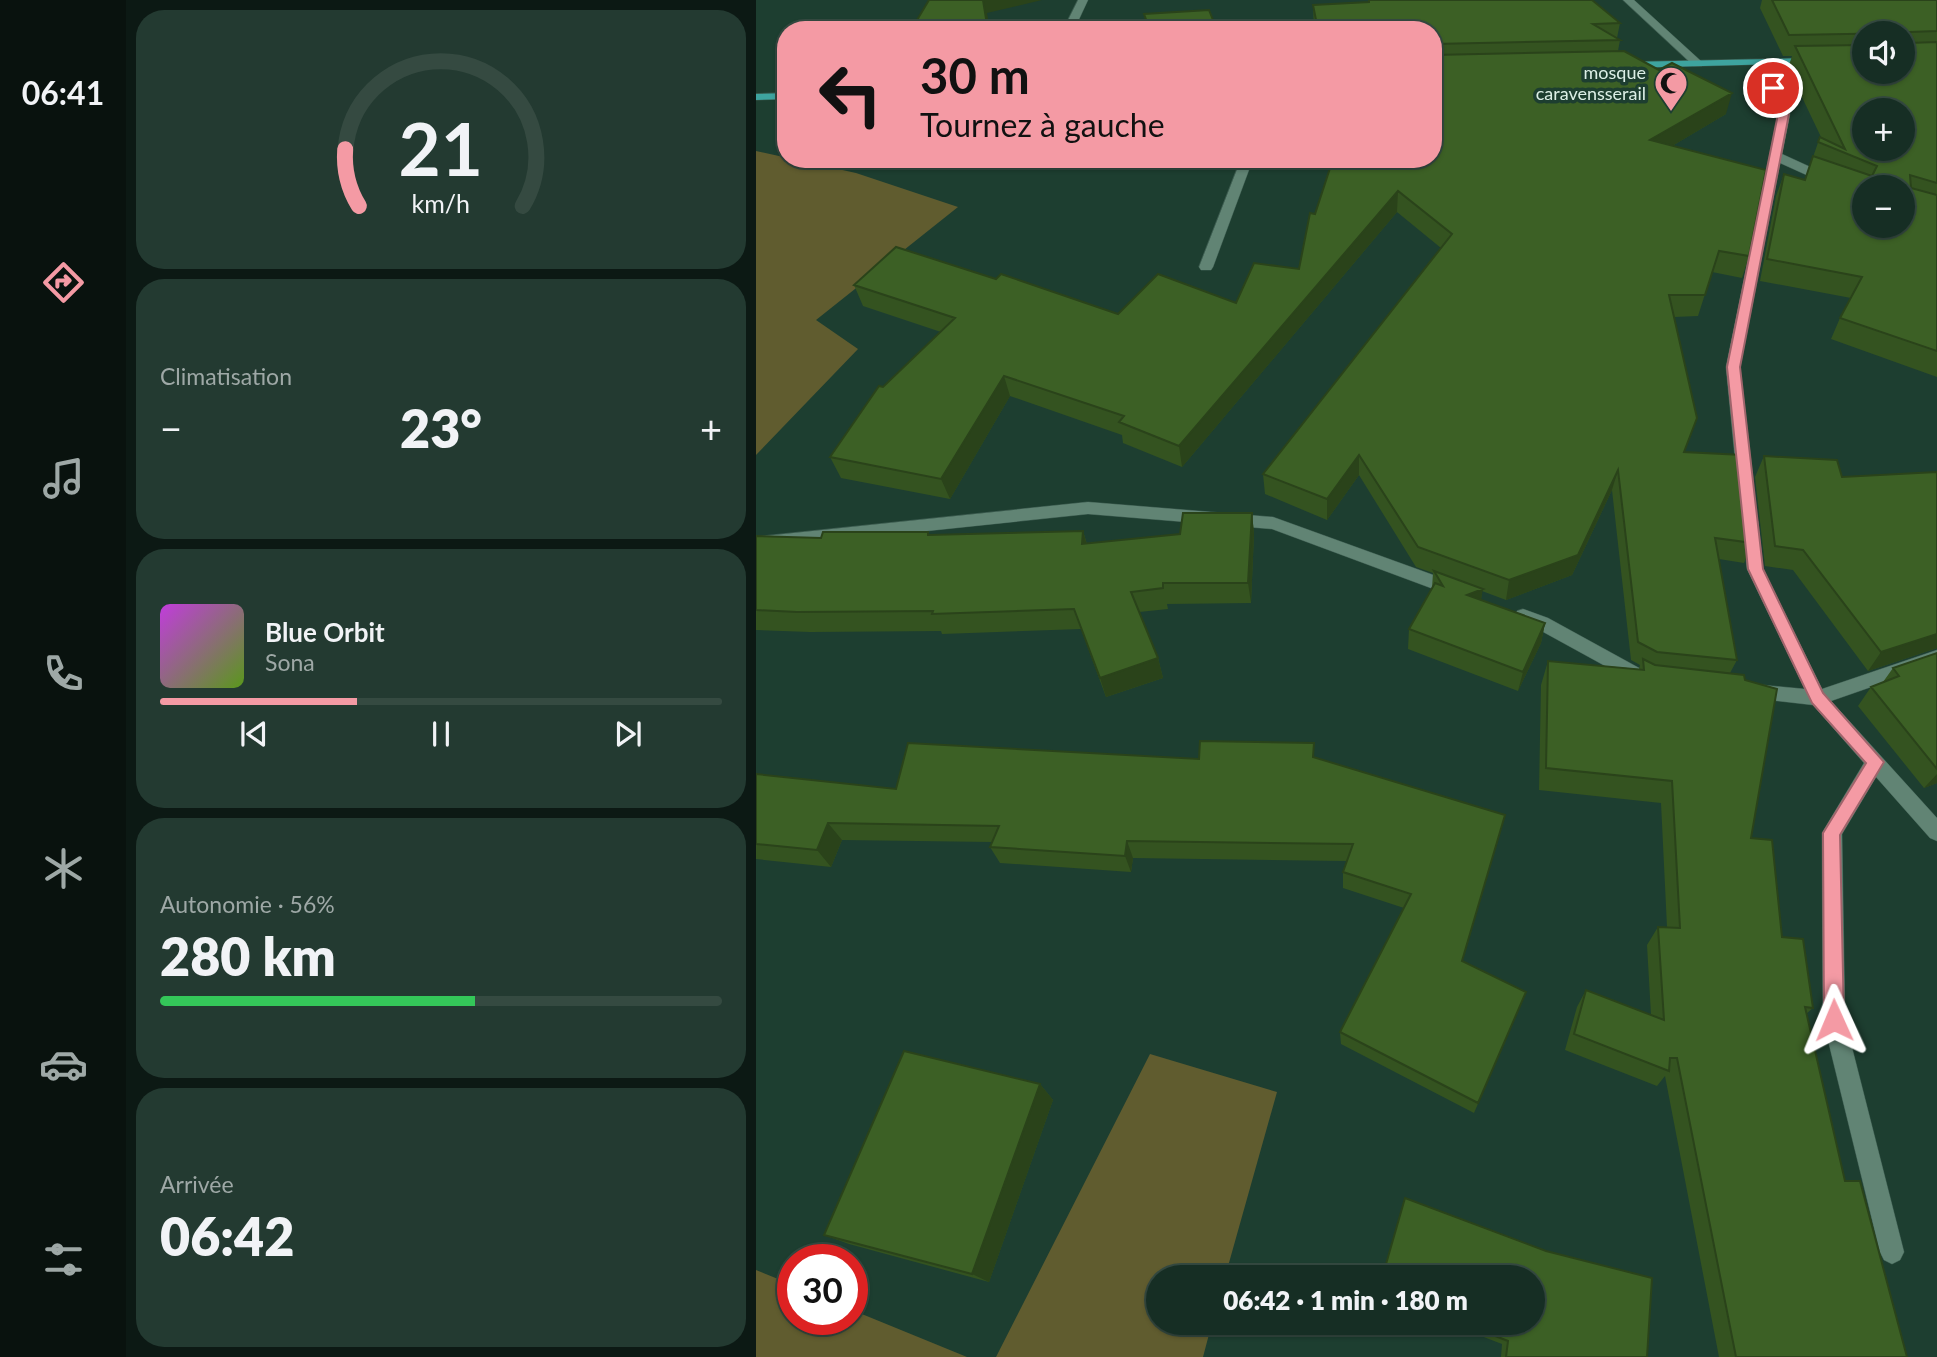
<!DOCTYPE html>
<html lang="fr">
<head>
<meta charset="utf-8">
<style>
	:root { --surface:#162e24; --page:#233a31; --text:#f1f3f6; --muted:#9ea8a6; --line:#354a41; --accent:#f49aa4 }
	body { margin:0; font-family:Lato,sans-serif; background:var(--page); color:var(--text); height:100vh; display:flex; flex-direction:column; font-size:26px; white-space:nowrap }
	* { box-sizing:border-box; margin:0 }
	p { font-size:23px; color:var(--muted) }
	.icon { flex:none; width:38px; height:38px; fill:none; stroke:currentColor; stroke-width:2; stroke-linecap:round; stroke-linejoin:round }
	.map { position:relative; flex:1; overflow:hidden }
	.drawer { display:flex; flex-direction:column; gap:10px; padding:10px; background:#0c1914; width:630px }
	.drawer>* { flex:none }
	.hud { position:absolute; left:21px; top:21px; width:665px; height:147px; border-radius:28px; box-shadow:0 2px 5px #0004,0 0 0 2px var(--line); background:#f49aa4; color:#111; overflow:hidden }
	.controls { position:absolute; left:1096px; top:21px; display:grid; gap:14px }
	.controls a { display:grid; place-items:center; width:63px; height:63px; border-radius:50%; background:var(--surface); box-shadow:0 2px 5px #0004,0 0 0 2px var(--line); font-size:35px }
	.speed { position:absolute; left:21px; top:1244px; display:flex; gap:14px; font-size:35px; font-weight:700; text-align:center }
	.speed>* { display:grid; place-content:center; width:91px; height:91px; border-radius:50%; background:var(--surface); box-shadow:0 2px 5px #0004,0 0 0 2px var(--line); line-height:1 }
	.speed .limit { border:10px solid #d22; background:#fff; color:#111 }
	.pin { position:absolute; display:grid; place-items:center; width:60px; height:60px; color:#fff; margin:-30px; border:4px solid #fff; border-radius:50%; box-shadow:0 2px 7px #0007 }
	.me { position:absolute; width:77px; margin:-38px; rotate:359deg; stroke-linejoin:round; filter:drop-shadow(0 0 5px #0008) }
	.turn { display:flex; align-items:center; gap:24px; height:147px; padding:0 28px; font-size:32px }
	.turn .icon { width:91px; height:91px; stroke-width:2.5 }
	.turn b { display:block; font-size:49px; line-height:60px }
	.big { font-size:52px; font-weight:800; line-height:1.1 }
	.drawer .widget { flex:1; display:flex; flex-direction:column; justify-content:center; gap:10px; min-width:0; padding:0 24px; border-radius:28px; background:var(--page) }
	.drawer .dial { align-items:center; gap:0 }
	.dial svg { height:182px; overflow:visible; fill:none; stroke:var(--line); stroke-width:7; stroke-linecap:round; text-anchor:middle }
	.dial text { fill:var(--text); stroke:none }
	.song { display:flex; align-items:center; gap:21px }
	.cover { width:84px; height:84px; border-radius:10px; background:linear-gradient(135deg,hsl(290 70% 55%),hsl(90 70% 35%)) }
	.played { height:7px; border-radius:4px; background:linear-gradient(90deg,var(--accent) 35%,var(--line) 35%) }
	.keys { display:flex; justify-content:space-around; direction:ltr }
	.heat { display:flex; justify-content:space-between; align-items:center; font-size:38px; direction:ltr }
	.charge { height:10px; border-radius:5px; background:linear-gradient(90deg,#34c759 56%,var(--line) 0) }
	.trip { position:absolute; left:390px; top:1265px; width:399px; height:70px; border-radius:35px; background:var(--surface); box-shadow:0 2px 5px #0004,0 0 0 2px var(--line); font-weight:800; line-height:70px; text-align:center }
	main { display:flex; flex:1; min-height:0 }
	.tab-bar { display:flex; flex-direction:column; width:126px; justify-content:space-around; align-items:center; background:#09120e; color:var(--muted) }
	.tab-bar .icon { width:49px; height:49px }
	.tab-bar .on { color:var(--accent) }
	.tab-bar b { font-size:32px; color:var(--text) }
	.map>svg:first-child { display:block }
</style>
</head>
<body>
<main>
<nav class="tab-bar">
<b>06:41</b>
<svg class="icon on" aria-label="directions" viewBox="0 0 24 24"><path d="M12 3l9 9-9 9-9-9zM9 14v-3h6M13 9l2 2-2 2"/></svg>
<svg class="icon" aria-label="music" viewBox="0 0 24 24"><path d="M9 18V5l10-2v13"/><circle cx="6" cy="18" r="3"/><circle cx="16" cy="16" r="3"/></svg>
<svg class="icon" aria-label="phone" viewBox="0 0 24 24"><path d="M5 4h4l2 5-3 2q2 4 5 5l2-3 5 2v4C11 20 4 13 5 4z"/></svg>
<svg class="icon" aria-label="climate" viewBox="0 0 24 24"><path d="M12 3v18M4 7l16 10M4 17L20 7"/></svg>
<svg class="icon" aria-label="car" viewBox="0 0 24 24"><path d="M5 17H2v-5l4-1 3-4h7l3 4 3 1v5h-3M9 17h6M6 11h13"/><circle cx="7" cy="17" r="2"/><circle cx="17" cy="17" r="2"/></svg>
<svg class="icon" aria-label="filters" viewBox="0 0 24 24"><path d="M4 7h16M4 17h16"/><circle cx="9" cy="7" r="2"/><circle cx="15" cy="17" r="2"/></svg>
</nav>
<section class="drawer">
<div class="widget dial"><svg viewBox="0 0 100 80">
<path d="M14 69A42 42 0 1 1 86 69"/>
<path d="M14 69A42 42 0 0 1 8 44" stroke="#f49aa4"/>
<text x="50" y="56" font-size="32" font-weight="700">21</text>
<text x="50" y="72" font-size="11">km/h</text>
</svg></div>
<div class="widget"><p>Climatisation</p>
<div class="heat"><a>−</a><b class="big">23°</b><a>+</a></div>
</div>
<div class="widget">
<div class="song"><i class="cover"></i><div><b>Blue Orbit</b><p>Sona</p></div></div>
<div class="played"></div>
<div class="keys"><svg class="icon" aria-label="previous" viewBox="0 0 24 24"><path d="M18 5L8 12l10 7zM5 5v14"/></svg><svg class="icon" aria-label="pause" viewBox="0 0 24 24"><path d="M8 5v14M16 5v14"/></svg><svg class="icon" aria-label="next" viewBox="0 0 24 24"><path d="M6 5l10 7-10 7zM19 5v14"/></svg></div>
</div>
<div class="widget"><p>Autonomie · 56%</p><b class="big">280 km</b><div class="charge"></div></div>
<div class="widget"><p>Arrivée</p><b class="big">06:42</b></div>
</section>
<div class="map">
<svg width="1181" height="1357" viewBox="0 0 1181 1357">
	<rect width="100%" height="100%" fill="#1d3e30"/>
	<path fill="#605c2f" d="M0,151L100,173L202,207L60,320L102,349L0,455Z
		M394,1054L521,1092L469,1277L402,1278V1323H456L447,1357H240Z
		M0,1270L37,1285V1320H96V1310L211,1357H0Z"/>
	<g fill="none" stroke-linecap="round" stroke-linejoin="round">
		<defs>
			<path id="minor" d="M322,0H332L318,30H307Z
				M867,0H878L946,62V66H938Z
				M1007,59L1013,62L1034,114L1026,154L1074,176L1109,187L1108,195L1104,194L1066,182L1024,163L984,367L997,479L989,485L981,479L970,367L1022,114L1001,62Z
				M485,159H497L457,267L455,270H445L443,267Z
				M332,502L517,517L705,585L707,590L699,597L516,529L332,514L0,549V537Z
				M994,515L1002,521L1007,569L1066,689L1181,650V664L1075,701L1181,818V841L1174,838L1120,777L1086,834L1089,1020L1148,1252L1144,1260L1136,1264L1128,1260L1124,1252L1067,1020L1066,833L1108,763L1057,705L996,698L990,696L987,691L990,686L996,684L1049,689L991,569L986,521Z
				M767,609L792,618L894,674L897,679L894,684H882L780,628L761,621L759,616L761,611Z"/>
			<path id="major" d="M1055,58L1059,59V63L870,68L864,65L870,62Z
				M30,93V99L0,100V94Z"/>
		</defs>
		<use href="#minor" stroke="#3b5a4e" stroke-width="1"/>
		<use href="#major" stroke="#3b5a4e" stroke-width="1"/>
		<use href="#minor" fill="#618474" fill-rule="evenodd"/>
		<use href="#major" fill="#3ea49f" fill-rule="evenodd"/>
	</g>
	<path fill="#345320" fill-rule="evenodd" d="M1006,0H1181V377L1075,339L1084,318L1095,298L1004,281L1020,196L1028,174L1049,180L1064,137H1065L1032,68L1036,56H1027L1004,8ZM1108,33H1146L1108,72Z
		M557,5L864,23L861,38L864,40L862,51L970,114L916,146L993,256L986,278L956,272L942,316L918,317L929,452L997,543L988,563L963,559L981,660L974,673L995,838L1026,937L1057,1008L1050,1014L1089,1181L1151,1357H963L909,1076L901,1086L809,1050L821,1007L830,990L895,1015L891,945L902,927H911L905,803L783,790L785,685L792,661L883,669L884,665L875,660L856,490L816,575L750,600L726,591L725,600L789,623L785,643L762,691L652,649L653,629L676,588L677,573L660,567L603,475L571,520L509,494L507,474L685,248L641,212L426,467L367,443L366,435L254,396L194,499L85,478L74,457L127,387L185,332L107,306L98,285L240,279L362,314L480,303L543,269L559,214L677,30H558Z
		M388,14L461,30H391Z
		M1008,456L1086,477L1181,648L1112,671L1037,570L1009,566L999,477Z
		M496,513L498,534L495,603L411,604L412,609L383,612L402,658L407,678L350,697L325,629L186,634L185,631L54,632L0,630V536L65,538L172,532L174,535L327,531L331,544L424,534Z
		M1181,653V783L1168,788L1102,706L1115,687L1127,682L1137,668Z
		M558,757L744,832L706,961L770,992L718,1113L585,1044L584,1032L648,908L587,888V872L591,861L377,858L375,872L244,863L234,847L236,842L86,840L75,867L0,859V774L140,789L443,759Z
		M284,1084L297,1100L233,1282L93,1244L68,1235Z
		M691,1323H777L891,1357H745L746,1344Z"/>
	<path fill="#2a431a" d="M227,0H286L231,13L234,30H232Z
		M976,93L970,114L889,162L894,140Z
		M642,191L641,212L426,467L423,446Z
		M248,376L254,396L194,499L185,479Z
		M603,455V475L571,520V499Z
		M862,470L856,490L816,575L750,600L753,580Z
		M496,513L498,534L495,603L492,583Z
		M327,531L333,552L326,544Z
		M727,589L723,610L711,595Z
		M789,623L785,643L762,691L767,672Z
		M1181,634V648L1112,671L1125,652Z
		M402,658L407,678L350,697L344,678Z
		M1181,774V783L1168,788Z
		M72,823L86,840L75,867L61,850Z
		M371,841L377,858L375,872L369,856Z
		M284,1084L297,1100L233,1282L216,1274Z"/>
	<path fill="#3c6025" stroke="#2a431a" stroke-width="2" fill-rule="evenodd" d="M173,0H227L231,25L253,24L250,30H155Z
		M613,0H836L864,23L837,24L864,40L678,44L677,50V30H562L557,5L613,2Z
		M1016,0H1181V31L1154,32L1153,43L1181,42V183L1154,175L1155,188L1181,195V351L1084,318L1106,277L1011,259L1028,174L1049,180L1057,156L1116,176L1121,166L1062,142L1064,137L1089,149L1039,46L1108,45V72H1146V33L1033,35ZM1108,110H1146V149H1108ZM1108,187H1146V226H1108Z
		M453,10L461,30H394L388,14Z
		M868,51L903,70L916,63L976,93L894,140L1010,170L993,256L963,251L949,295H913L941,418L928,452L987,455L997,543L959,538L981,660L901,652L882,642L862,470L822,555L753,580L662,547L603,455L571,499L507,474L696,234L642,191L423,446L363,422L368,416L248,376L185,479L74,457L123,386L127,387L199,318L98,285L140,247L240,279L245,274L362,314L402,274L480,303L498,263L543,269L554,213L559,214L577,159H677V55Z
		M1008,456L1081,460L1086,477L1181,472V634L1125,652L1047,550L1019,546Z
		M427,513H496L492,583H407V588L375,592L402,658L344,678L318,609L176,614L177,611L41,612L0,610V536L65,538L67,532H172V535L327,531L326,544L424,534Z
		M678,571L727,589L711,595L789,623L767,672L653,629L679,583L687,586Z
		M1181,653V769L1115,687L1143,676L1137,668Z
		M887,659L899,665L988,675L989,680L1021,689L995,838L1016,840L1026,937L1047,939L1057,1008L1049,1007L1089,1181H1104L1151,1357H980L921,1058H914L913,1071L818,1034L830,990L908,1020L902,927L924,928L916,781L790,768L792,661L888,670Z
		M444,741L558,743L557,757L749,815L706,961L770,992L722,1103L584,1032L655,894L587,872L597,844L371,841L369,856L234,847L243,826L72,823L61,850L0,844V774L140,789L152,743L443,759Z
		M148,1051L284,1084L216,1274L68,1235Z
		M649,1198L790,1251L896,1278L891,1357H750L752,1341L706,1323H777V1278H626Z"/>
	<path fill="#f49aa4" stroke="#9f646b" stroke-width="2" d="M1017,85L1023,88L1033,114L984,367L1007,569L1067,693L1128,762L1084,835L1088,1020L1085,1026L1078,1029L1071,1026L1068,1020L1067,833L1110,763L1056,703L992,569L971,367L1022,114L1012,88Z"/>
	<defs>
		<symbol id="mosque-pin" viewBox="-11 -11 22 30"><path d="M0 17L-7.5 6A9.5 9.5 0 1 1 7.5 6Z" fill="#f49aa4" stroke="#1d3e30"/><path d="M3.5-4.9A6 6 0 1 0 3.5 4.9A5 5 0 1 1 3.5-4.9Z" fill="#111"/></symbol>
	</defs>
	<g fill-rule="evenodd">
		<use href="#mosque-pin" x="896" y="64" width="38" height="52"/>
	</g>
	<g text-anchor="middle" stroke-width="7" stroke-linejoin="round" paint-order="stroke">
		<g font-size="18" fill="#dcefe6" stroke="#1d3e30" text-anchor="end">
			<text x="890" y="79">mosque<tspan x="890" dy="21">caravensserail</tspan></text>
		</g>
	</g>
</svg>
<div class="controls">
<a><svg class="icon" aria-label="sound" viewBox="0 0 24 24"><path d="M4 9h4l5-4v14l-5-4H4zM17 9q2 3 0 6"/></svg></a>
<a>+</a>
<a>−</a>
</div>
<div class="speed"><div class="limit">30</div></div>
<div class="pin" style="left:1017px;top:88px;background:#d93025"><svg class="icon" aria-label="arrive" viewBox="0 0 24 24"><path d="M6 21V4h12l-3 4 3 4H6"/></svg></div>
<svg class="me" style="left:1078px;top:1020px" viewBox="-20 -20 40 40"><path d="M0-17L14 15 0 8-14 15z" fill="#f49aa4" stroke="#fff" stroke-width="4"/></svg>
<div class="trip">06:42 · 1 min · 180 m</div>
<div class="hud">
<div class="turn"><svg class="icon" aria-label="left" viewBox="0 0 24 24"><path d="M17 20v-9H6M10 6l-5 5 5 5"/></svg><div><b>30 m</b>Tournez à gauche</div></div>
</div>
</div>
</main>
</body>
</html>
